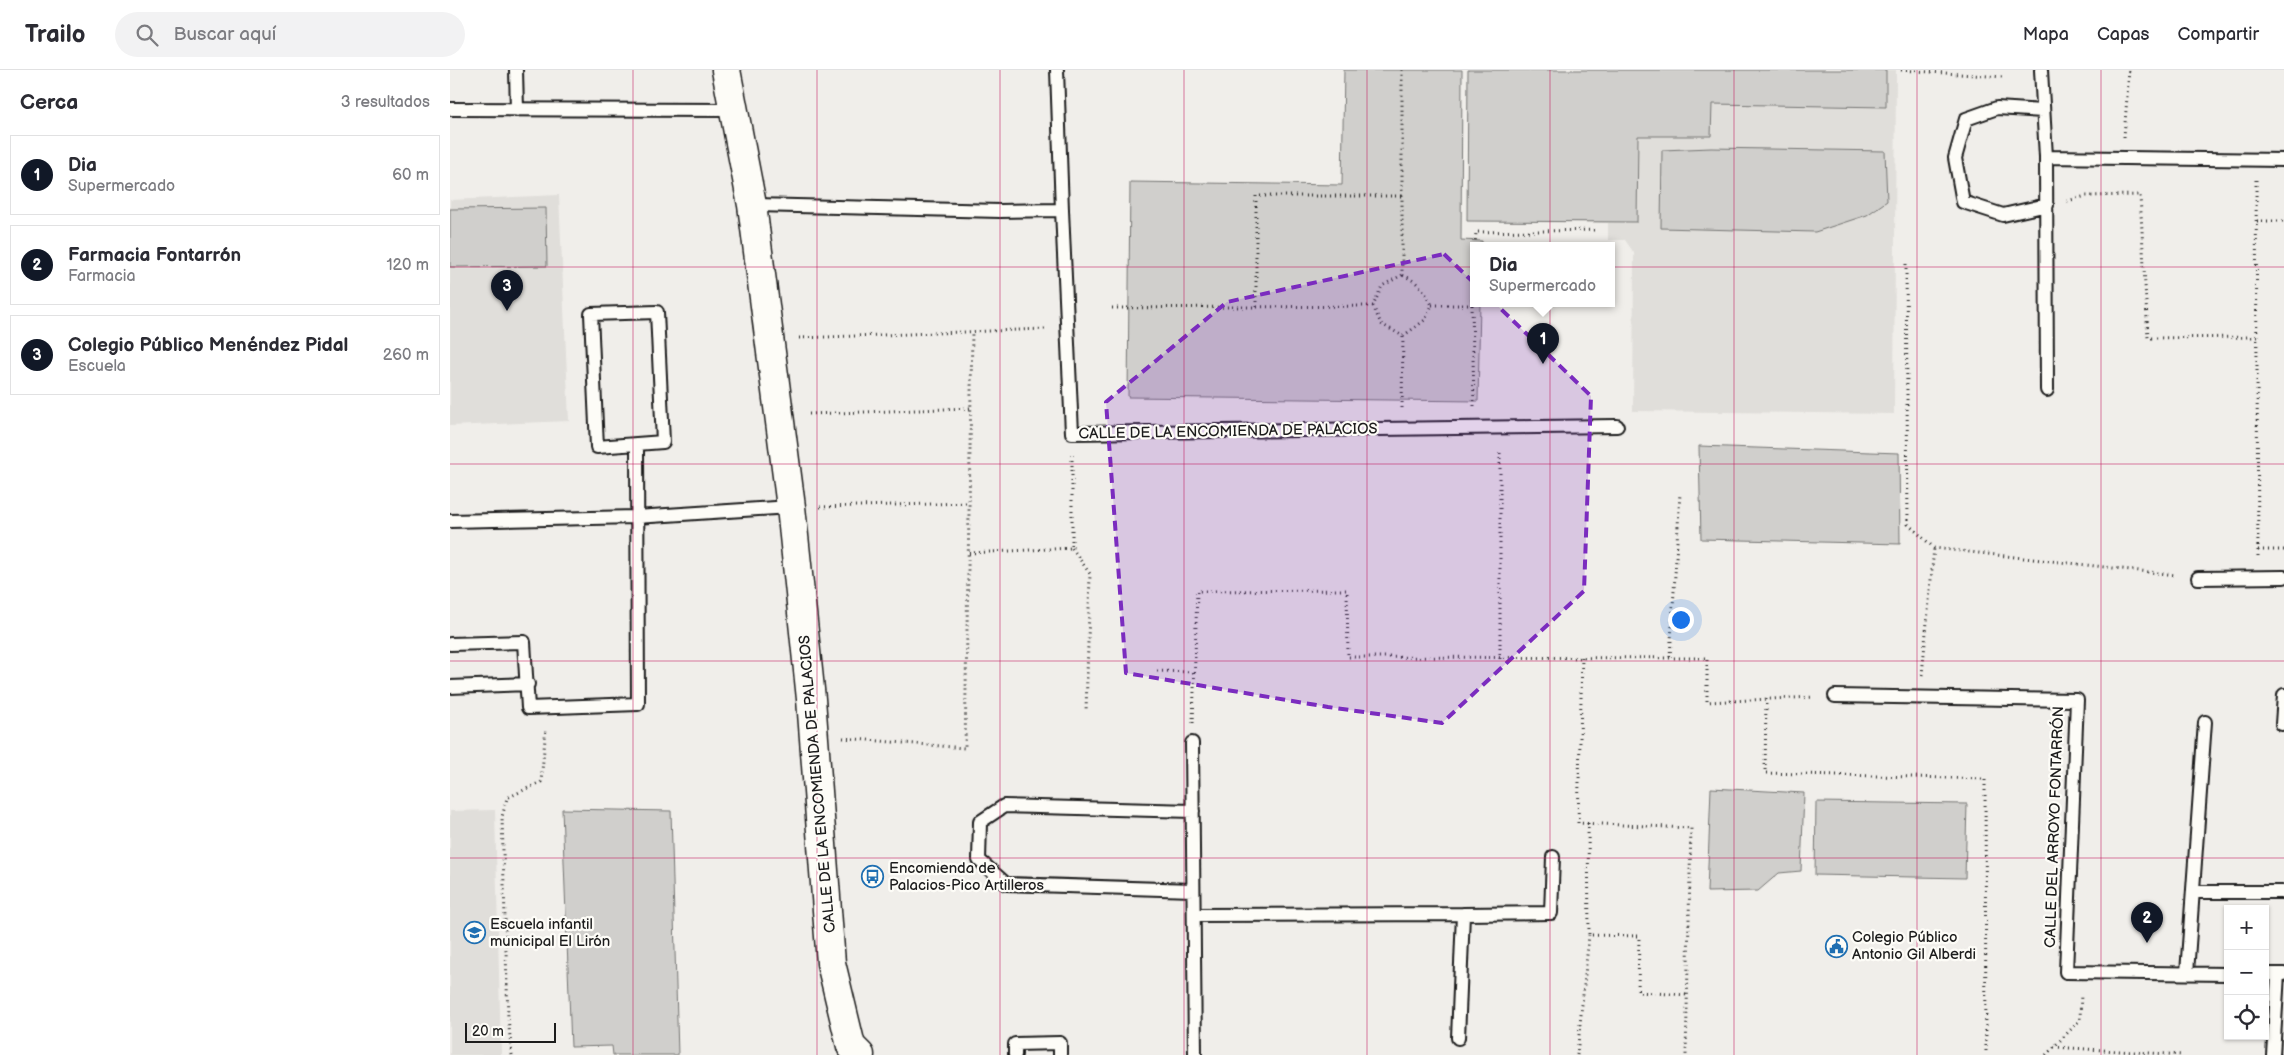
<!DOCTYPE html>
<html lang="es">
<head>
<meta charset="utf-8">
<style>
  :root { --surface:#fff; --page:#f2f2f3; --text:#2b2b33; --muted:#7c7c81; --line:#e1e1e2; --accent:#111827 }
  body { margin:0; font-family:"Balsamiq Sans",sans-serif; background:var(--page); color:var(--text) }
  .controls { position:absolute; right:15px; bottom:15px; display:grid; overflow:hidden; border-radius:0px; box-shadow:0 1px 4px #0004 }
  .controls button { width:45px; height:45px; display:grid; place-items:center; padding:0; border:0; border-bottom:1px solid var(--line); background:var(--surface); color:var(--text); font:25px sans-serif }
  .scale { position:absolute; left:15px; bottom:12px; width:91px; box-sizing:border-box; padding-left:5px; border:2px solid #1c1c1c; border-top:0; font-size:14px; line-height:18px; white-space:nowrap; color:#1c1c1c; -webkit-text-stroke:4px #fdfcf7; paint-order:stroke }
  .you { position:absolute; left:1230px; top:549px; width:18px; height:18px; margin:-12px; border:4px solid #fff; border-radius:50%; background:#1a73e8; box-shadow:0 0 0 8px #1a73e833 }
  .badge { display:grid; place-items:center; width:32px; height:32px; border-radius:50%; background:var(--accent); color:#fff; font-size:16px; font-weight:700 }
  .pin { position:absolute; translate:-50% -41px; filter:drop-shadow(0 1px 2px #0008) }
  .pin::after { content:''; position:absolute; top:26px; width:18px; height:15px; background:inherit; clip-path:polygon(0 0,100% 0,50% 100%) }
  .popup { position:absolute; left:1020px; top:172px; width:145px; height:65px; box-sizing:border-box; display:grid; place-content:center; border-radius:0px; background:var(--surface); filter:drop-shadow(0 1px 4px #0005); font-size:16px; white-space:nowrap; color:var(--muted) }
  .popup b { font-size:19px; color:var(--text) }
  .popup::after { content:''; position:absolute; left:50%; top:100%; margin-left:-10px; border:10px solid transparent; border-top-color:var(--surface) }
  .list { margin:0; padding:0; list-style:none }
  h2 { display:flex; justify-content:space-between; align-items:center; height:65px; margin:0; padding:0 20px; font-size:21px }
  h2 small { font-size:16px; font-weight:400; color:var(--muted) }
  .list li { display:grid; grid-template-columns:32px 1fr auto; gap:15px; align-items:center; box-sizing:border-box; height:80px; margin:0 10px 10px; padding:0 10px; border:1px solid var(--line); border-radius:0px }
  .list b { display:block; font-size:19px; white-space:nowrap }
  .list p { margin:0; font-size:16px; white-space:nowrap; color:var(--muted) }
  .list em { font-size:16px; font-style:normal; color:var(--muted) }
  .icon { flex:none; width:28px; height:28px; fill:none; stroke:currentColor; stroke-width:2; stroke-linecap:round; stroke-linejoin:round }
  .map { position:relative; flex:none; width:1834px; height:985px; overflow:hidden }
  header { display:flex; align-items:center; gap:30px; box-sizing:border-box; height:70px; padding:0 25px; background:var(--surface); border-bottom:1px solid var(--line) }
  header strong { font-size:24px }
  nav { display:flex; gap:28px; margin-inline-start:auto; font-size:18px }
  .search { width:350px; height:45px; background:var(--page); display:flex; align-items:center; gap:12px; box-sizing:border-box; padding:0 18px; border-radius:28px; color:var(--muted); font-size:19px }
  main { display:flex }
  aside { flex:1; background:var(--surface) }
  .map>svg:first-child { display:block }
  .built { fill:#e0deda }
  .green { fill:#d0cfcc; stroke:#767674 }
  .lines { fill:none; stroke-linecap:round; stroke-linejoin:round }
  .lane-casing { stroke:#1c1c1c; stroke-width:16 }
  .secondary-casing { stroke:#1c1c1c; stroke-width:31 }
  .path { stroke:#1c1c1c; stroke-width:3; stroke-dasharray:1 4; stroke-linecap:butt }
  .lane { stroke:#fdfcf7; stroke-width:12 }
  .secondary { stroke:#fdfcf7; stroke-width:28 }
  .marked { fill:#7b2cbf; fill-opacity:0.2; stroke:#7b2cbf; stroke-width:4; stroke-dasharray:10 6; stroke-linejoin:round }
  .grid { fill:none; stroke:#c2185b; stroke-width:1; stroke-opacity:0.55 }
  .labels { text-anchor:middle; stroke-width:4.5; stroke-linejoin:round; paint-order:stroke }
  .street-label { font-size:15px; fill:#1c1c1c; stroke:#fdfcf7 }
  .poi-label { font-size:15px; fill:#1c1c1c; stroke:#fdfcf7; text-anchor:start }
</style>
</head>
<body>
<header>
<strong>Trailo</strong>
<div class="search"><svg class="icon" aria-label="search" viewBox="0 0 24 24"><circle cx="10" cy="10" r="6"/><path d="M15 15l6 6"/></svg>Buscar aquí</div>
<nav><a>Mapa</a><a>Capas</a><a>Compartir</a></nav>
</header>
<main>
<aside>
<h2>Cerca<small>3 resultados</small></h2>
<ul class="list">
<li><span class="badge">1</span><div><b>Dia</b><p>Supermercado</p></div><em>60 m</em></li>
<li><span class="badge">2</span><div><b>Farmacia Fontarrón</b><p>Farmacia</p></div><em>120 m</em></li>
<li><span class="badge">3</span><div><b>Colegio Público Menéndez Pidal</b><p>Escuela</p></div><em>260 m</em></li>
</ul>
</aside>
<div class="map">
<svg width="1834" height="985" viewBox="0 0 1834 985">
  <rect width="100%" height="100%" fill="#f0eeea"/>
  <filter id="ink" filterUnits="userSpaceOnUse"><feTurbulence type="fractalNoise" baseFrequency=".02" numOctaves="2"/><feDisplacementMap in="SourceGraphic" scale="10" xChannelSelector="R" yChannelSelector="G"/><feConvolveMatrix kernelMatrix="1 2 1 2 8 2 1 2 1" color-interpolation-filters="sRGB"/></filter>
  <g filter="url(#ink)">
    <path class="built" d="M 1018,0 L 1446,0 L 1444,344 L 1183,341 L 1184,183 L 1175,170 L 1158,170 L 1158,153 L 1017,151 Z
      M 109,125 L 119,351 L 0,356 L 0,130 Z
      M 45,740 L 51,985 L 0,985 L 0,741 Z"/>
    <path class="green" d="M 894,0 L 1012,0 L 1011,170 L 1032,171 L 1032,175 L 1024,175 L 1024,233 L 1030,233 L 1028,331 L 678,327 L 680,112 L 892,115 Z
      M 1018,0 L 1436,0 L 1436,37 L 1262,34 L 1261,66 L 1188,66 L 1187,152 L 1017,151 Z
      M 1261,78 L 1435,81 L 1437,131 L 1417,145 L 1365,162 L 1211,158 L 1212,80 Z
      M 96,138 L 97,196 L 0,197 L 0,139 Z
      M 1249,376 L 1449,383 L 1450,474 L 1251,469 Z
      M 1261,718 L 1354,723 L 1351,801 L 1329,803 L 1308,821 L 1257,822 Z
      M 1366,732 L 1517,734 L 1515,808 L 1365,805 Z
      M 112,739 L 221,741 L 228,985 L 163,985 L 162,976 L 121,977 Z"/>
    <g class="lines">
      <defs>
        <path id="lane" d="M 66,0 L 67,40
          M 607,0 L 612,140
          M 1591,0 L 1596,87
          M 0,39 L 285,40
          M 1593,41 L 1547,38 L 1516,49 L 1505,88 L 1513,132 L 1553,145 L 1597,135
          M 302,135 L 550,141 L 612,140 L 622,363 L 1167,356
          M 207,242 L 213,372 L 147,377 L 141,244 Z
          M 1597,320 L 1596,87 L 1834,90
          M 0,451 L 186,447 L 341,437
          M 1748,508 L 1834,507
          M 0,574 L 74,572 L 78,638 L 188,634 L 187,375
          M 0,617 L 78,614
          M 1385,626 L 1627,630 L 1616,902 L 1778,904
          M 1832,654 L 1834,625
          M 742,673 L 745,985
          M 743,741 L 554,736 L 530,752 L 529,790 L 556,814 L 743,820
          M 1743,822 L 1834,822
          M 1013,844 L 1101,843 L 1103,787
          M 744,845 L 1013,844 L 1008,968
          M 1737,903 L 1755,652
          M 1815,904 L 1834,904
          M 565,985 L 565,974 L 610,973 L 610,985
          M 1823,985 L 1828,904"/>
        <path id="secondary" d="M 276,0 L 302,135 L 341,437 L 361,629 L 381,893 L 401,976 L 410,985"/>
      </defs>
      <use href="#lane" class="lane-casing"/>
      <use href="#secondary" class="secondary-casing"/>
      <path class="path" d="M 1451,0 L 1553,7
        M 1674,67 L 1679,0
        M 1806,110 L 1808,487
        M 1617,131 L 1636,126 L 1690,125 L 1698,268 L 1807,267
        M 1807,151 L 1834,151
        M 1025,175 L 1026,162 L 1147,160
        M 1456,194 L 1458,454 L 1484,478 L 1726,505
        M 982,235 L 1022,235 L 1024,337
        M 1022,235 L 1024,188
        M 923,236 L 931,254 L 953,266 L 975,250 L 982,235 C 974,220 968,211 952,205
        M 806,237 L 806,126 L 953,126
        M 662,238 L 923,236 L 932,216 L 952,205 L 952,0
        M 349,268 L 595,259
        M 952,338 L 953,266
        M 359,344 L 521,338
        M 370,437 L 519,433
        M 622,478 L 640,504 L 636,642
        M 1808,480 L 1834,480
        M 519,483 L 622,478 L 622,384
        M 1132,587 L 1128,753 L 1241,758 L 1236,985
        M 1220,587 L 1230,423
        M 1050,589 L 1050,379
        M 707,601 L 744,602
        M 1472,605 L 1484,478
        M 1316,629 L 1315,703 L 1535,709 L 1536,985
        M 743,653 L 747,521 L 897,520 L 898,587 L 1257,588 L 1257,632 L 1364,627
        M 393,668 L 515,678 L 522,262
        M 1138,753 L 1139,865 L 1189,866 L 1188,922 L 1237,925
        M 1604,977 L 1733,985
        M 62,985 L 58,948 L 52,747 L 57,728 L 91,712 L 96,658
        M 1127,985 L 1139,865
        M 1596,985 L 1630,950 L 1631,924"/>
      <use href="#lane" class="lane"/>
      <use href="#secondary" class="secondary"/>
    </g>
  </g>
  <path class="marked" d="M 994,184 L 1141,326 L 1134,521 L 992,653 L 878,637 L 676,603 L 656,332 L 777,232 Z"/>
  <path class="grid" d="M 183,0 L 183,985M 367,0 L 367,985M 550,0 L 550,985M 734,0 L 734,985M 917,0 L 917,985M 1100,0 L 1100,985M 1284,0 L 1284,985M 1467,0 L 1467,985M 1651,0 L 1651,985M 0,197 L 1834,197M 0,394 L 1834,394M 0,591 L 1834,591M 0,788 L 1834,788"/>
  <defs>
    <symbol id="bus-ring" viewBox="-11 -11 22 22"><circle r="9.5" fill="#fdfcf7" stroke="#1f6fb2" stroke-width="1.5"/><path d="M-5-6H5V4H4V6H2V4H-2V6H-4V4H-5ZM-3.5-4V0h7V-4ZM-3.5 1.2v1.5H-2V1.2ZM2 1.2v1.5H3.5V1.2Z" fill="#1f6fb2"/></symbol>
    <symbol id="school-ring" viewBox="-11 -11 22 22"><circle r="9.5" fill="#fdfcf7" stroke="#1f6fb2" stroke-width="1.5"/><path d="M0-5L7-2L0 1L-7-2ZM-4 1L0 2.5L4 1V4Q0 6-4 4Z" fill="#1f6fb2"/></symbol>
    <symbol id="civic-ring" viewBox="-11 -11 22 22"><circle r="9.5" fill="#fdfcf7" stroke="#1f6fb2" stroke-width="1.5"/><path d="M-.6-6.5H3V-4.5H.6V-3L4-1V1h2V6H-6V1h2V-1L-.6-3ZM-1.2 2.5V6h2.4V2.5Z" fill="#1f6fb2"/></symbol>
  </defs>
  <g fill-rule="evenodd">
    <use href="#bus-ring" x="410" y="794" width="25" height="25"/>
    <use href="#school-ring" x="12" y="850" width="25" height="25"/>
    <use href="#civic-ring" x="1374" y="864" width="25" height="25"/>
  </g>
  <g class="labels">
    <g class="street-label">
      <text transform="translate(778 361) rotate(-1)" y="5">CALLE DE LA ENCOMIENDA DE PALACIOS</text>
      <text transform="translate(367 714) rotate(-95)" y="5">CALLE DE LA ENCOMIENDA DE PALACIOS</text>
      <text transform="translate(1604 757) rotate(-88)" y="5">CALLE DEL ARROYO FONTARRÓN</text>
    </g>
    <g class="poi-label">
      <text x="439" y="803">Encomienda de<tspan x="439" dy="17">Palacios-Pico Artilleros</tspan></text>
      <text x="40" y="859">Escuela infantil<tspan x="40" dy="17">municipal El Lirón</tspan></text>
      <text x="1402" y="872">Colegio Público<tspan x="1402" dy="17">Antonio Gil Alberdi</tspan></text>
    </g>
  </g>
</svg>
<div class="controls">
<button>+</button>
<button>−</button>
<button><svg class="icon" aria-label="locate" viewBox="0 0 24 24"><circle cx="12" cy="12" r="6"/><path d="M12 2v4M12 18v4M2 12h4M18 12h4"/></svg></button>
</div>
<div class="scale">20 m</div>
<div class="you"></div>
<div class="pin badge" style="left:1093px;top:294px">1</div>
<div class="popup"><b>Dia</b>Supermercado</div>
<div class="pin badge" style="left:1697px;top:873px">2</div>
<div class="pin badge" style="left:57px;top:241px">3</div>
</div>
</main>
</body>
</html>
